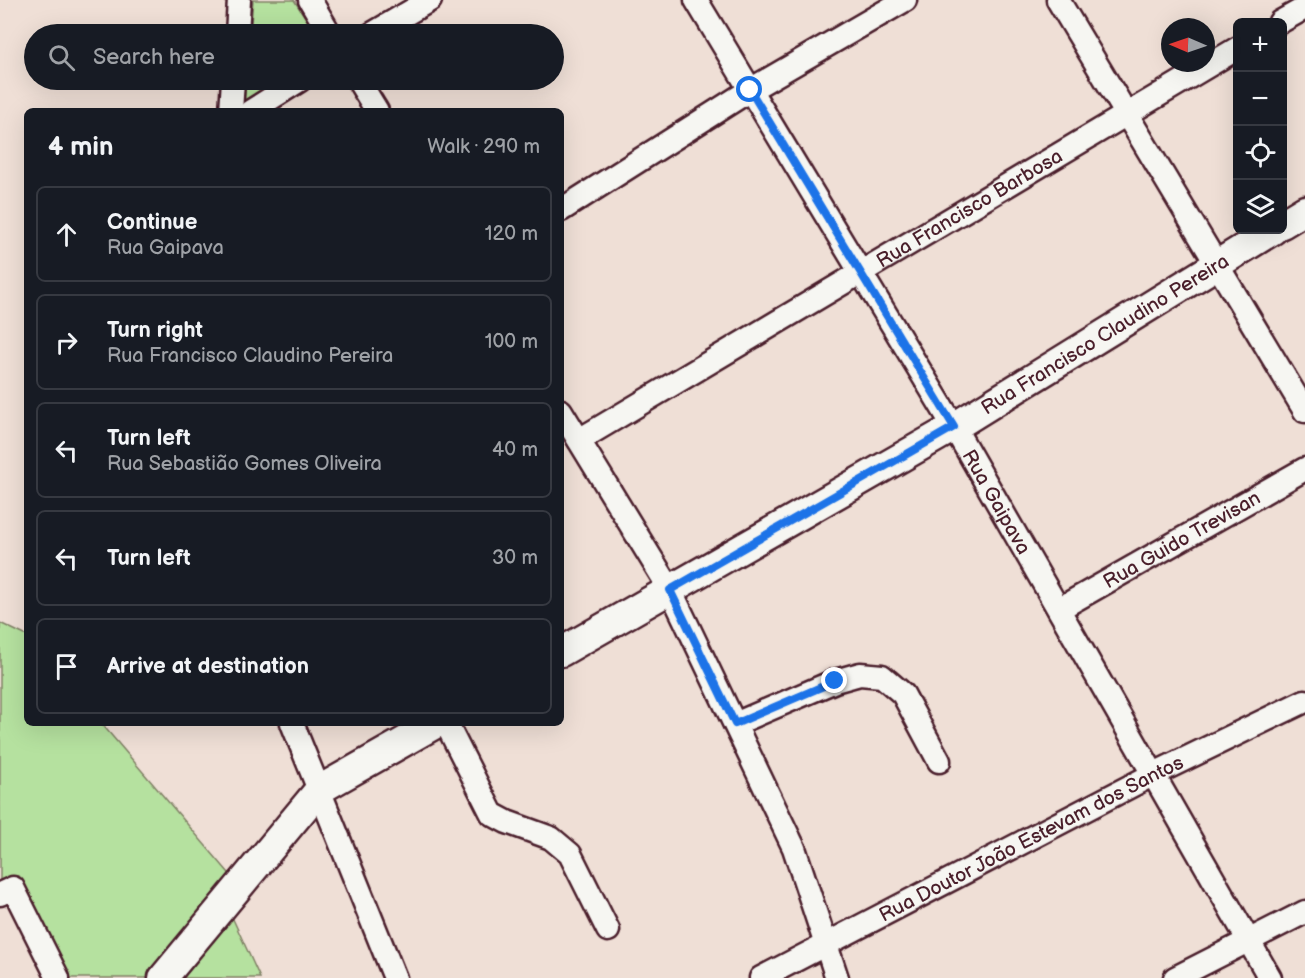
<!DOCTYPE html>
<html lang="en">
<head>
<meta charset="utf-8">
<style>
  :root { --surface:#171b24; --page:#242831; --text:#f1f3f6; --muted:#9ea1a6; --line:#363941 }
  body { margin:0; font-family:"Balsamiq Sans",sans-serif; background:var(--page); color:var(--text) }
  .controls { position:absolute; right:18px; top:18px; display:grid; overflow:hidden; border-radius:9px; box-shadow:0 6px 24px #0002 }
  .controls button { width:54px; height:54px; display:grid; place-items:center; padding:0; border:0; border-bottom:2px solid var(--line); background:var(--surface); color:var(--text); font:30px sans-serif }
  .compass { position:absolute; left:1161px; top:18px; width:54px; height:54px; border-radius:50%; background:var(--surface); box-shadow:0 6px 24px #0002; rotate:272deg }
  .stop { position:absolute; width:18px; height:18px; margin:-14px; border:4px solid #1a73e8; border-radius:50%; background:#fff }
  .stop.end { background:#1a73e8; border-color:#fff; box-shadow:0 2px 6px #0008 }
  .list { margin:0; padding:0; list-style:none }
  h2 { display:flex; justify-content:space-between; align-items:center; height:78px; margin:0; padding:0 24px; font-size:26px }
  h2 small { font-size:20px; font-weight:400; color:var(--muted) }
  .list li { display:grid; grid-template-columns:39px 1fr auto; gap:18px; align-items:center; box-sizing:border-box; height:96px; margin:0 12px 12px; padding:0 12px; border:2px solid var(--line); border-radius:9px }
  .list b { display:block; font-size:22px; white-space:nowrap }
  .list p { margin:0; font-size:20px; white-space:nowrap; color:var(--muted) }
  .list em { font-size:20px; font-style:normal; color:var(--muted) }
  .icon { flex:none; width:33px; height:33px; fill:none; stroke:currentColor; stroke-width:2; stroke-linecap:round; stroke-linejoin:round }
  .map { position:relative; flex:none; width:1305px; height:978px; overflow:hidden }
  .search { position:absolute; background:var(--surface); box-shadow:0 6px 24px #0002; left:24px; top:24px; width:540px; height:66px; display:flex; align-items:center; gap:15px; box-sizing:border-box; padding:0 21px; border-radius:33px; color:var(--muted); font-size:22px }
  .panel { position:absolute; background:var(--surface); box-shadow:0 6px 24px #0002; left:24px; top:108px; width:540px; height:618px; border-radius:9px }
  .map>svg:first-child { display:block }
  .green { fill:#b5e19f; stroke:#808065; stroke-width:1.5 }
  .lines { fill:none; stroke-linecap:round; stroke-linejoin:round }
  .minor-casing { stroke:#4a1f2b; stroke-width:27 }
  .tertiary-casing { stroke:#4a1f2b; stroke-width:33 }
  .minor { stroke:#f6f6f2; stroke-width:22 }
  .tertiary { stroke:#f6f6f2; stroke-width:28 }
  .route { stroke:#1a73e8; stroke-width:8 }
  .labels { text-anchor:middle; stroke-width:4.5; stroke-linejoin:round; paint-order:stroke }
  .street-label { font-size:20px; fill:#4a1f2b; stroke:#f6f6f2 }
</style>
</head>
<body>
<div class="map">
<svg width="1305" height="978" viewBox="0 0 1305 978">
  <rect width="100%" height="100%" fill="#efdfd6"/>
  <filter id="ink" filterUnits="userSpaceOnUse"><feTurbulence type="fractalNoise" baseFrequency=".0167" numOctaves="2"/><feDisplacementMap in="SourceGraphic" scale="12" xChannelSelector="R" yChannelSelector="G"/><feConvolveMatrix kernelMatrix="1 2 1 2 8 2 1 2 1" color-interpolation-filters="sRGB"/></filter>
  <g filter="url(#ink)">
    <path class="green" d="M 253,0 L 294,0 L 316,34 L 250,34 Z
      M 246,80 L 286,80 L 244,106 Z
      M 0,623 L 27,636 L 27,723 L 101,723 L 240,886 L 162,978 L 58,978 L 13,888 L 0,894 Z
      M 232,917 L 260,978 L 180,978 Z"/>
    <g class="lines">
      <defs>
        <g id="minor">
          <path d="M 310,0 L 330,34"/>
          <path id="s1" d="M 696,0 L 954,427 L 1270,978"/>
          <path d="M 1058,0 L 1305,411"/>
          <path d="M 1280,22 L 1305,8"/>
          <path d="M 237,34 L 239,0"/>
          <path d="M 372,34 L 430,0"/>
          <path d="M 358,80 L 377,111"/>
          <path d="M 231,111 L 233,80"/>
          <path d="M 251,111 L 300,80"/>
          <path d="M 561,210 L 750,90 L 905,0"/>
          <path d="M 561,411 L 670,589 L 794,848 L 837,978"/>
          <path id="s2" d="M 579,440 L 1238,48"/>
          <path id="s3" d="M 1059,609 L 1305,469"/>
          <path d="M 292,723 L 395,978"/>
          <path d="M 446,723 L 492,814 L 507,822 L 551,838 L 570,854 L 608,930"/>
          <path d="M 735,724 L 835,681 L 860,674 L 882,676 L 903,694 L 939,761"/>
          <path d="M 0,894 L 13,888 L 58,978"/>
          <path id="s4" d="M 761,978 L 1154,774 L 1305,701"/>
          <path d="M 1175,978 L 1305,912"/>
        </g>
        <g id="tertiary">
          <path d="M 1282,224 L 1305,210"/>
          <path id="s5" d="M 561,652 L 954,427 L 1273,230"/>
          <path d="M 163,978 L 319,790 L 437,723"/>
        </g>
      </defs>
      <use href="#minor" class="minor-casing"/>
      <use href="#tertiary" class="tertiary-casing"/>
      <use href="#minor" class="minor"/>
      <use href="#tertiary" class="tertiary"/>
    </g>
  </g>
  <g class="lines" filter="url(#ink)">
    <path class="route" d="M 750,90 L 954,427 L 670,590 L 735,724 L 835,681"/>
  </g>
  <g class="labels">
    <g class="street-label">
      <text dy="7" stroke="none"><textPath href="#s2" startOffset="454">Rua Francisco Barbosa</textPath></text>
      <text dy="7" stroke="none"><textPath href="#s5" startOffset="630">Rua Francisco Claudino Pereira</textPath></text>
      <text dy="7" stroke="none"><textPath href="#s1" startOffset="585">Rua Gaipava</textPath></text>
      <text dy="7" stroke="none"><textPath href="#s3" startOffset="141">Rua Guido Trevisan</textPath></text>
      <text dy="7" stroke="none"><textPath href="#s4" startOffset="304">Rua Doutor João Estevam dos Santos</textPath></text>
    </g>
  </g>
</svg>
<div class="controls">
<button>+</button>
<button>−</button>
<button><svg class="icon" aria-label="locate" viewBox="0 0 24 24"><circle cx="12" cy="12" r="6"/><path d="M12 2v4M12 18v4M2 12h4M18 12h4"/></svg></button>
<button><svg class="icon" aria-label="layers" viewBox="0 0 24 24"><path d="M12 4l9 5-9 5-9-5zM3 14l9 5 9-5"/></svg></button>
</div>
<svg class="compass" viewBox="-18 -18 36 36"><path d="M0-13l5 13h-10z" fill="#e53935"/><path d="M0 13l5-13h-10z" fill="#9ea1a6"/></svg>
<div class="stop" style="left:750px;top:90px"></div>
<div class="stop end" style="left:835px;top:681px"></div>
<div class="search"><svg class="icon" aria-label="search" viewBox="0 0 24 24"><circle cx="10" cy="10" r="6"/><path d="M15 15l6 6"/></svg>Search here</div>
<section class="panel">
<h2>4 min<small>Walk · 290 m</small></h2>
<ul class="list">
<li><svg class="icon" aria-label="ahead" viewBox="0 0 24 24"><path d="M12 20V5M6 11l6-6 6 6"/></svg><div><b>Continue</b><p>Rua Gaipava</p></div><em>120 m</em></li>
<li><svg class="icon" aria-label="right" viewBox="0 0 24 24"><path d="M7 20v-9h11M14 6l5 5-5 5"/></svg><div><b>Turn right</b><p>Rua Francisco Claudino Pereira</p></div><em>100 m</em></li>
<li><svg class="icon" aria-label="left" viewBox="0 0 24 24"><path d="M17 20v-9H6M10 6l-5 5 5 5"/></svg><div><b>Turn left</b><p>Rua Sebastião Gomes Oliveira</p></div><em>40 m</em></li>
<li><svg class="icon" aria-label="left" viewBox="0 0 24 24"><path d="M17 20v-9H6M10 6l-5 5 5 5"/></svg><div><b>Turn left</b></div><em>30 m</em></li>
<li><svg class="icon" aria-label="arrive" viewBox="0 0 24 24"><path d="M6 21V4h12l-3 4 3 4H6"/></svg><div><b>Arrive at destination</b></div></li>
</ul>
</section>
</div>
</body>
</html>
